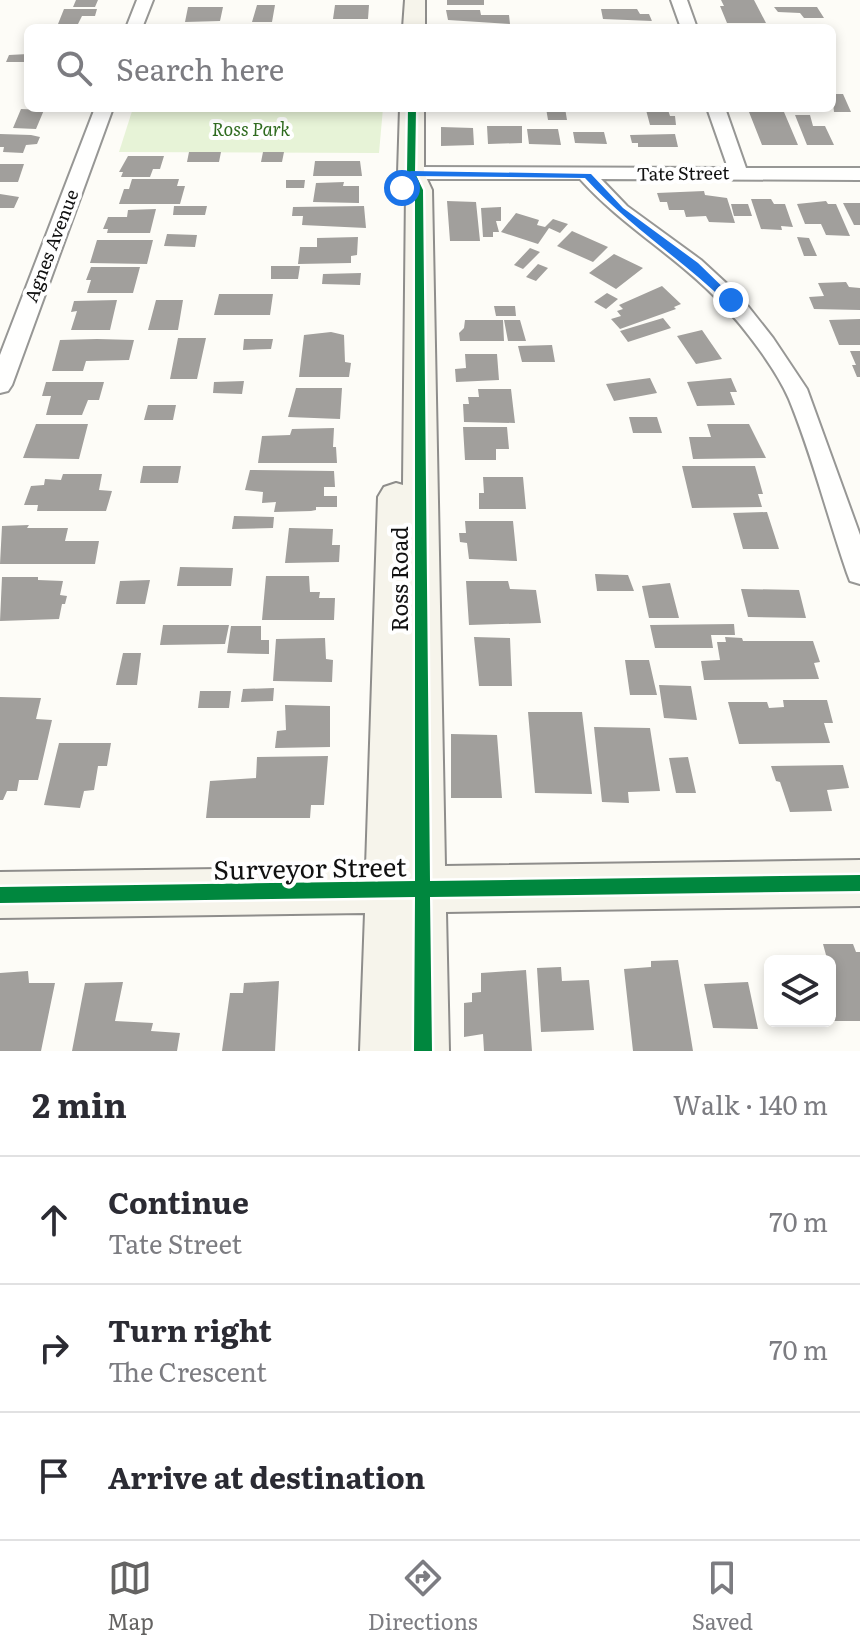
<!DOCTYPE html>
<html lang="en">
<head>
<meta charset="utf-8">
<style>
  :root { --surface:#fff; --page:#f2f2f3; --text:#2b2b33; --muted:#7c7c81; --line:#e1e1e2; --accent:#646362 }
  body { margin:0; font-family:Literata,serif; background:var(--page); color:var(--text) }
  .controls { position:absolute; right:24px; bottom:24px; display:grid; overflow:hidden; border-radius:12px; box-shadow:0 4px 12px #0003 }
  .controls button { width:72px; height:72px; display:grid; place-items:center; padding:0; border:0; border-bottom:2px solid var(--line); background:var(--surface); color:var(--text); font:40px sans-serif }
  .stop { position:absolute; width:24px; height:24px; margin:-18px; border:6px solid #1a73e8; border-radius:50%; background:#fff }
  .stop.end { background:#1a73e8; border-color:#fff; box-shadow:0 2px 8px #0008 }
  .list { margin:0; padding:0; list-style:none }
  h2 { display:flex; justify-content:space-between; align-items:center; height:104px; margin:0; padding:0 32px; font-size:34px }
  h2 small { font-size:26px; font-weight:400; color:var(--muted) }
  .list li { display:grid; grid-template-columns:52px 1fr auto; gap:24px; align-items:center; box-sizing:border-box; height:128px; padding:0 32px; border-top:2px solid var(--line) }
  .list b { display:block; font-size:30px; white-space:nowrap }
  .list p { margin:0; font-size:26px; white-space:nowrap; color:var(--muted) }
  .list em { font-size:26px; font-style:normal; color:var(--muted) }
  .icon { flex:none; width:44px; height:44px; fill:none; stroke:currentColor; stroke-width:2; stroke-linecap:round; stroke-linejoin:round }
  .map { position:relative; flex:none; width:860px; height:1051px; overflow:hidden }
  .search { position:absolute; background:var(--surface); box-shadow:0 4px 12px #0003; left:24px; right:24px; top:24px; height:88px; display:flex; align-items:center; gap:20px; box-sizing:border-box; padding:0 28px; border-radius:12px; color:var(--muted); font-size:30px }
  .sheet { height:488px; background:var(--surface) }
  nav { display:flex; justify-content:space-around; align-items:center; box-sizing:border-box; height:112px; border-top:2px solid var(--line); background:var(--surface); font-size:22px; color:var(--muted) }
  nav a { display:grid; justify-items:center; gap:4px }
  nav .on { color:var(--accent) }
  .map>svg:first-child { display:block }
  .green { fill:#e7f3d7 }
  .building { fill:#a19f9c }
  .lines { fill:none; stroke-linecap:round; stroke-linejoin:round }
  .street-casing { stroke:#979795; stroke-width:4 }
  .secondary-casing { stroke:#8e8d8b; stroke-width:4 }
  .street { fill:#fffffe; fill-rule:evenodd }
  .secondary { fill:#f6f4eb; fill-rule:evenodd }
  .cycleway-casing { stroke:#fff; stroke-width:5 }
  .cycleway { fill:#00873e; fill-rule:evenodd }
  .route { fill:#1a73e8 }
  .labels { text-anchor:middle; stroke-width:8; stroke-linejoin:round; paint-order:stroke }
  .far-park-label { font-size:18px; font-style:italic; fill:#2f6b1f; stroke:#fff }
  .far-street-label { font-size:18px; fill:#111; stroke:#fff }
  .street-label { font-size:22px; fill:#111; stroke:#fff }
  .near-street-label { font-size:26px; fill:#111; stroke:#fff }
</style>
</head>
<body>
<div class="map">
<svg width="860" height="1051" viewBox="0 0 860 1051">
  <rect width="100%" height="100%" fill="#fdfcf7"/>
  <path class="green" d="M 133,108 L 383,108 L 379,153 L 119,152 Z"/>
  <path class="building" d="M 76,0 L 98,0 L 95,7 L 73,7 Z
    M 447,0 L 484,0 L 484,5 L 447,5 Z
    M 721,0 L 754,0 L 766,23 L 727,23 L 720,6 L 724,6 Z
    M 257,5 L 275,5 L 272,22 L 252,22 Z
    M 335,5 L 369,5 L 368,19 L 333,19 Z
    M 188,7 L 223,7 L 220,21 L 185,22 Z
    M 774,7 L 817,7 L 824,18 L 804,18 L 800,13 L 778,12 Z
    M 64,9 L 97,9 L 95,16 L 82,16 L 78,24 L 58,24 Z
    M 601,9 L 637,9 L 640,14 L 649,14 L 652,21 L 603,19 Z
    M 446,10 L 480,10 L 481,15 L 509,15 L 510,24 L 448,20 Z
    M 28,54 L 28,62 L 6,62 L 9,55 Z
    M 832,94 L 843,94 L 851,112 L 834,112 Z
    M 546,108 L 565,108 L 567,120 L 548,120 Z
    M 21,109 L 44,110 L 36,129 L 13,128 Z
    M 646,110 L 668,110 L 670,116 L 675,116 L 676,125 L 650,125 Z
    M 749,112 L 784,112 L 798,145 L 762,145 Z
    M 795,115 L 810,115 L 813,126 L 825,126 L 834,145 L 807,145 Z
    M 487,126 L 522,126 L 522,143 L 488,144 Z
    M 441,127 L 473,128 L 474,145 L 441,146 Z
    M 527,129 L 558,129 L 561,145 L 529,144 Z
    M 573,132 L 604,132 L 607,144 L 575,143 Z
    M 0,134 L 31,135 L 40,137 L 37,144 L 26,145 L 23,153 L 3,152 L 4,147 L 0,147 Z
    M 675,134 L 678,147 L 638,147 L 638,143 L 632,143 L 630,135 Z
    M 189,152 L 221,152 L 219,162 L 187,162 Z
    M 263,152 L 284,152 L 282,162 L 261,162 Z
    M 128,156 L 164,156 L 160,169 L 153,169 L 150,177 L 121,177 L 123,172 L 119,172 Z
    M 315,161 L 360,161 L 362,176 L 313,176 Z
    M 0,164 L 24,164 L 18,182 L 0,182 Z
    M 132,179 L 179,179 L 177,186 L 185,186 L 180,204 L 119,204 L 124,189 L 129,189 Z
    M 286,180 L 305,180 L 304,188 L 286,188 Z
    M 344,182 L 343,186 L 359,186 L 359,203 L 313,202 L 316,183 Z
    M 704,191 L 705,195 L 727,198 L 735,223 L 709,222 L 706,216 L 686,217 L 684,210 L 669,210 L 667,202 L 660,202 L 657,193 Z
    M 0,194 L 19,197 L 14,208 L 0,208 Z
    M 751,199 L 771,199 L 774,204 L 785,204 L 793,227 L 781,226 L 782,230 L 761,229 Z
    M 447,201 L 476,202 L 480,241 L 450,241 Z
    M 826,201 L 828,204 L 836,204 L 850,236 L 826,235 L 821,224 L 805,224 L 797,204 Z
    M 843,203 L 860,203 L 860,225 L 854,225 Z
    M 731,204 L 748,204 L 752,216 L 734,216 Z
    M 174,206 L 207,206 L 205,215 L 173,215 Z
    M 364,206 L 366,228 L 302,225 L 303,216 L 292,216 L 293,207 Z
    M 501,207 L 501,221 L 496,221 L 499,232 L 493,232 L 493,237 L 483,237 L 481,208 Z
    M 156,209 L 150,233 L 107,233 L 108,229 L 103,229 L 108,217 L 127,217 L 128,210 Z
    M 516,213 L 539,220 L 537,225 L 545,227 L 553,219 L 568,224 L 560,233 L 549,228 L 538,244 L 501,232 Z
    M 572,231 L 608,247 L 593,262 L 557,246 Z
    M 167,234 L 197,235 L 195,247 L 164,246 Z
    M 358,237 L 357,255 L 351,256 L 351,263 L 298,264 L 300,247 L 317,247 L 317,238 Z
    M 797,237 L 809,238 L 817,256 L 804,256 Z
    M 97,240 L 153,240 L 147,264 L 90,263 Z
    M 530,248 L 540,252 L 523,269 L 514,265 Z
    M 614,254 L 643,268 L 616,289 L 589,273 Z
    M 538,264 L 548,268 L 536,281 L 526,277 Z
    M 271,266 L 300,266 L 298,279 L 271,279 Z
    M 91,267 L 140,267 L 133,293 L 87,293 L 91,280 L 86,280 Z
    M 361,273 L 360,285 L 322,284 L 323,274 Z
    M 846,282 L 849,287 L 860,288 L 860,310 L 814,309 L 809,297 L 824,296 L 818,283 Z
    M 662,286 L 681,304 L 674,307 L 676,309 L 620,329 L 611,319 L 621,316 L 617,311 L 623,309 L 619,305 Z
    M 607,293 L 618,299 L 606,309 L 594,302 Z
    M 219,294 L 273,294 L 270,315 L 214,315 Z
    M 117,300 L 110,330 L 71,330 L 77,311 L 71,312 L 74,301 Z
    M 156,300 L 183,300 L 178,330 L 148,330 Z
    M 494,306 L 515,306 L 516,316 L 496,316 Z
    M 663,318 L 671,328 L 628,342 L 620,331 Z
    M 860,319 L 860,345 L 839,345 L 829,320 Z
    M 465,320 L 503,320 L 504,341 L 460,341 L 459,333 L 464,328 Z
    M 504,320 L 520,320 L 526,341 L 508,341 Z
    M 702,330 L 722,359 L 696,364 L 677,336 Z
    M 331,332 L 344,335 L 345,362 L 351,363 L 349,377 L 299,377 L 304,335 Z
    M 178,338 L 206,338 L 197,379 L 170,379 Z
    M 97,339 L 134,340 L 129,360 L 86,361 L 83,371 L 52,371 L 60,340 Z
    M 244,339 L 273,339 L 271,349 L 243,350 Z
    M 552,345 L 555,362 L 522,362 L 518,346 Z
    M 850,351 L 860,351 L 860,377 L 857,377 L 852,365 L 856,365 Z
    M 465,354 L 497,354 L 499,380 L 456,382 L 455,369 L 466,368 Z
    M 650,378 L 657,393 L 614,401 L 606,384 Z
    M 731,378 L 737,392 L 730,392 L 735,405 L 697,406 L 687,382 Z
    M 244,381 L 242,394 L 213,393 L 214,382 Z
    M 46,382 L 104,382 L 99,400 L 88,400 L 82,415 L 46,415 L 51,396 L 42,396 Z
    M 296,388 L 342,388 L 340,419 L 288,417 Z
    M 478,389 L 511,389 L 515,423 L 464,422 L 463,404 L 469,404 L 468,397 L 479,397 Z
    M 148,405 L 176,405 L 173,420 L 144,420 Z
    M 629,417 L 657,417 L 662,433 L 633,433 Z
    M 36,424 L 88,424 L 79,459 L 23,458 Z
    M 707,424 L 749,424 L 766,458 L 693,459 L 689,437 L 711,437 Z
    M 463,427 L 507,427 L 509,449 L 496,449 L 496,460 L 465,460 Z
    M 334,428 L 333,447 L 336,447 L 337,463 L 258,463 L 262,436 L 290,435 L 292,429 Z
    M 143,466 L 181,466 L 178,483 L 140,483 Z
    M 682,466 L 755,466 L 763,494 L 758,494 L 762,507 L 692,508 Z
    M 250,470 L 334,471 L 335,487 L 324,487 L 324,496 L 337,496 L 337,507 L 316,507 L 316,510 L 311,511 L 274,512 L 276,502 L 262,503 L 263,492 L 245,490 Z
    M 63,474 L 102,474 L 99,490 L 112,491 L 106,511 L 37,511 L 38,505 L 24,505 L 31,486 L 44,485 L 45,479 L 61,480 Z
    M 483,477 L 523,477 L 526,509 L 479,509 L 479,493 L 484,493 Z
    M 767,512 L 779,549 L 743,549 L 733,513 Z
    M 234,516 L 274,517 L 273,528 L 232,529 Z
    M 465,521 L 513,521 L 517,561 L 469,559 L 467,543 L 460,542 L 459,533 L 466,533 Z
    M 29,525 L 27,528 L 68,528 L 65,541 L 99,541 L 95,564 L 0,564 L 2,526 Z
    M 289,528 L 333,529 L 332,545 L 340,545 L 339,562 L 285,563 Z
    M 180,567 L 233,568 L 231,586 L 177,586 Z
    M 595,574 L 628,575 L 634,591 L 597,591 Z
    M 266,576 L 309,576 L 310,592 L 320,592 L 319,598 L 335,598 L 334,620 L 262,620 Z
    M 2,577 L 38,577 L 38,580 L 63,581 L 60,595 L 67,596 L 65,604 L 62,604 L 59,619 L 0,621 Z
    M 150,580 L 145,604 L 116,604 L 120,581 Z
    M 466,581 L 508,581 L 510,589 L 536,590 L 541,623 L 469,625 Z
    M 670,583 L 679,618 L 649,618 L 642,586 Z
    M 741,589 L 799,590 L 806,618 L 748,617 Z
    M 734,624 L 735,635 L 711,635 L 713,648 L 655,648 L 650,625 Z
    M 163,625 L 229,625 L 225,644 L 160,645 Z
    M 231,626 L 261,626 L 261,640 L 269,640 L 269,654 L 227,653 Z
    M 474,637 L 510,638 L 512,686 L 479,686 Z
    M 725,637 L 742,638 L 743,641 L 813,641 L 820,662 L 814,663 L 819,679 L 704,680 L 701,661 L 720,660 L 717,642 L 726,642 Z
    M 325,638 L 326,659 L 333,660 L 332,682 L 273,681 L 276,639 Z
    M 123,653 L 141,653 L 137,685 L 116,685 Z
    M 625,660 L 649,660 L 657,695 L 630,695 Z
    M 659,685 L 691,686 L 697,720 L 664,718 Z
    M 274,688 L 273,701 L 241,702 L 243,689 Z
    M 200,691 L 231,691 L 229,708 L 198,708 Z
    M 0,697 L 41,698 L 36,719 L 52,720 L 38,780 L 19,780 L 17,791 L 7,791 L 3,800 L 0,800 Z
    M 783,700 L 827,700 L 833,723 L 824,723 L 830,743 L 739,744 L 728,702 L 767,702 L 769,708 L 784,707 Z
    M 285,705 L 330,706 L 330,747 L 275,748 L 277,731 L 286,730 Z
    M 528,712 L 582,712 L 592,794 L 535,793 Z
    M 594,727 L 650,728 L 660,791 L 628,792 L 629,803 L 602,802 Z
    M 451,734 L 497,735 L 502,798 L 451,798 Z
    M 59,743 L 111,743 L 107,766 L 98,766 L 94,790 L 84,791 L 80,808 L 44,805 Z
    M 328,756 L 324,805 L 311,805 L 310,818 L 206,818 L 210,781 L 256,778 L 257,757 Z
    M 688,757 L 696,793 L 676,793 L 669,758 Z
    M 843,765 L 849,788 L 827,790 L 832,811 L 790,812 L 780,782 L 776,781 L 771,766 Z
    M 823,944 L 853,944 L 856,952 L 860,952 L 860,1021 L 830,1021 L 832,977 Z
    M 678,960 L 693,1051 L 633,1051 L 624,969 L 651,967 L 651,961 Z
    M 561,967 L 562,981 L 589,980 L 594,1030 L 541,1032 L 537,968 Z
    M 526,970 L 532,1051 L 484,1051 L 483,1034 L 464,1037 L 464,1003 L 472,1002 L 472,993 L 481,992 L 481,973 Z
    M 28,971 L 29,983 L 55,983 L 41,1051 L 0,1051 L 0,973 Z
    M 279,981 L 275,1051 L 222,1051 L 230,993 L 243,993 L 244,983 Z
    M 123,982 L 115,1021 L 153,1023 L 151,1031 L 180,1033 L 177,1051 L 72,1051 L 85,983 Z
    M 748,982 L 758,1029 L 713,1028 L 704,984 Z"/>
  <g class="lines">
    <defs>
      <path id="street" d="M 137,0 L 153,0 L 142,28 L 126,28 Z
        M 671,0 L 687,0 L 697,28 L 681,28 Z
        M 95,108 L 113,108 L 12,385 L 8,391 L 0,393 L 0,355 Z
        M 707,108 L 725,108 L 746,168 L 860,168 L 860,180 L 601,179 L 627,206 L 701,260 L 739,295 L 773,338 L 807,389 L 860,535 L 860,584 L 850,581 L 847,573 C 827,515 812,455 789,399 C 776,369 744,327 722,304 C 678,257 622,226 580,179 L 411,179 L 402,173 L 411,167 L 728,168 Z"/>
      <path id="secondary" d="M 405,0 L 425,0 L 425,28 L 403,28 Z
        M 400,108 L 424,108 L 424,173 L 432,190 L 445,866 L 860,860 L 860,906 L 446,912 L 449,1051 L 360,1051 L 365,913 L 0,918 L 0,872 L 366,867 L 378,497 L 384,487 L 396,483 L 403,485 L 406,190 L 398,173 Z"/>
    </defs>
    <use href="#street" class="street-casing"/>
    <use href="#secondary" class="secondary-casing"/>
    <use href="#street" class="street"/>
    <use href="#secondary" class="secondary"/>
    <defs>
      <path id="cycleway" d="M 408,108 L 416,108 L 415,173 L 423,190 L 430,881 L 860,875 L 860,891 L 430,897 L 432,1051 L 414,1051 L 415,897 L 0,903 L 0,887 L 415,881 L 415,190 L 407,173 Z"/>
    </defs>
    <use href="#cycleway" class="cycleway-casing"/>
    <use href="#cycleway" class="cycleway"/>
  </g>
  <path class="route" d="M 411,171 L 591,174 L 623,208 L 698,263 L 736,300 L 727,303 C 681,259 628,225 585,178 L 414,176 L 405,190 L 399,190 L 406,173 Z"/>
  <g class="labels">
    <g class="far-park-label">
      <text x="251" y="136">Ross Park</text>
    </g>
    <g class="far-street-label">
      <text transform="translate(683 174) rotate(-1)" y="6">Tate Street</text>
      <text transform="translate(52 246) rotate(-69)" y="6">Agnes Avenue</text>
    </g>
    <g class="street-label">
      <text transform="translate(400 579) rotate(-90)" y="8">Ross Road</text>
    </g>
    <g class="near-street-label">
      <text transform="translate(310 869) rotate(-1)" y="9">Surveyor Street</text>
    </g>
  </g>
</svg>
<div class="controls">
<button><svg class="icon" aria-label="layers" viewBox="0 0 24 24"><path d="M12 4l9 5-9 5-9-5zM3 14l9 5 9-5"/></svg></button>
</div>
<div class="stop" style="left:402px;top:188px"></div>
<div class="stop end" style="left:731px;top:300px"></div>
<div class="search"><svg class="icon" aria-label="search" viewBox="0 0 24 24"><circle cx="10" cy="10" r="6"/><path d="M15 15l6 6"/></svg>Search here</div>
</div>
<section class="sheet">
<h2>2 min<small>Walk · 140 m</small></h2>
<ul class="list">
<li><svg class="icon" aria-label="ahead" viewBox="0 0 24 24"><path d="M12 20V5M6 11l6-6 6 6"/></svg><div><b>Continue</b><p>Tate Street</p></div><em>70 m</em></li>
<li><svg class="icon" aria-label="right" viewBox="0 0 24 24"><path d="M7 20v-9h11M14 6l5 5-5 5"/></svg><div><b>Turn right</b><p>The Crescent</p></div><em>70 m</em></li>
<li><svg class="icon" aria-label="arrive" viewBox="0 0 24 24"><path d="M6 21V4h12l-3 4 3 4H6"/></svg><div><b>Arrive at destination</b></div></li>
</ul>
</section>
<nav>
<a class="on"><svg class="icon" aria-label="map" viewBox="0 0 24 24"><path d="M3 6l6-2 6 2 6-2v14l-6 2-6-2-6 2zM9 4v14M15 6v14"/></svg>Map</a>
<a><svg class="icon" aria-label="directions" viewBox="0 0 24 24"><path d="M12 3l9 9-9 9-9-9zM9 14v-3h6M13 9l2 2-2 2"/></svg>Directions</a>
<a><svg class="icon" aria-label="saved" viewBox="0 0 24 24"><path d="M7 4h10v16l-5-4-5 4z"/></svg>Saved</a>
</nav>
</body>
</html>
